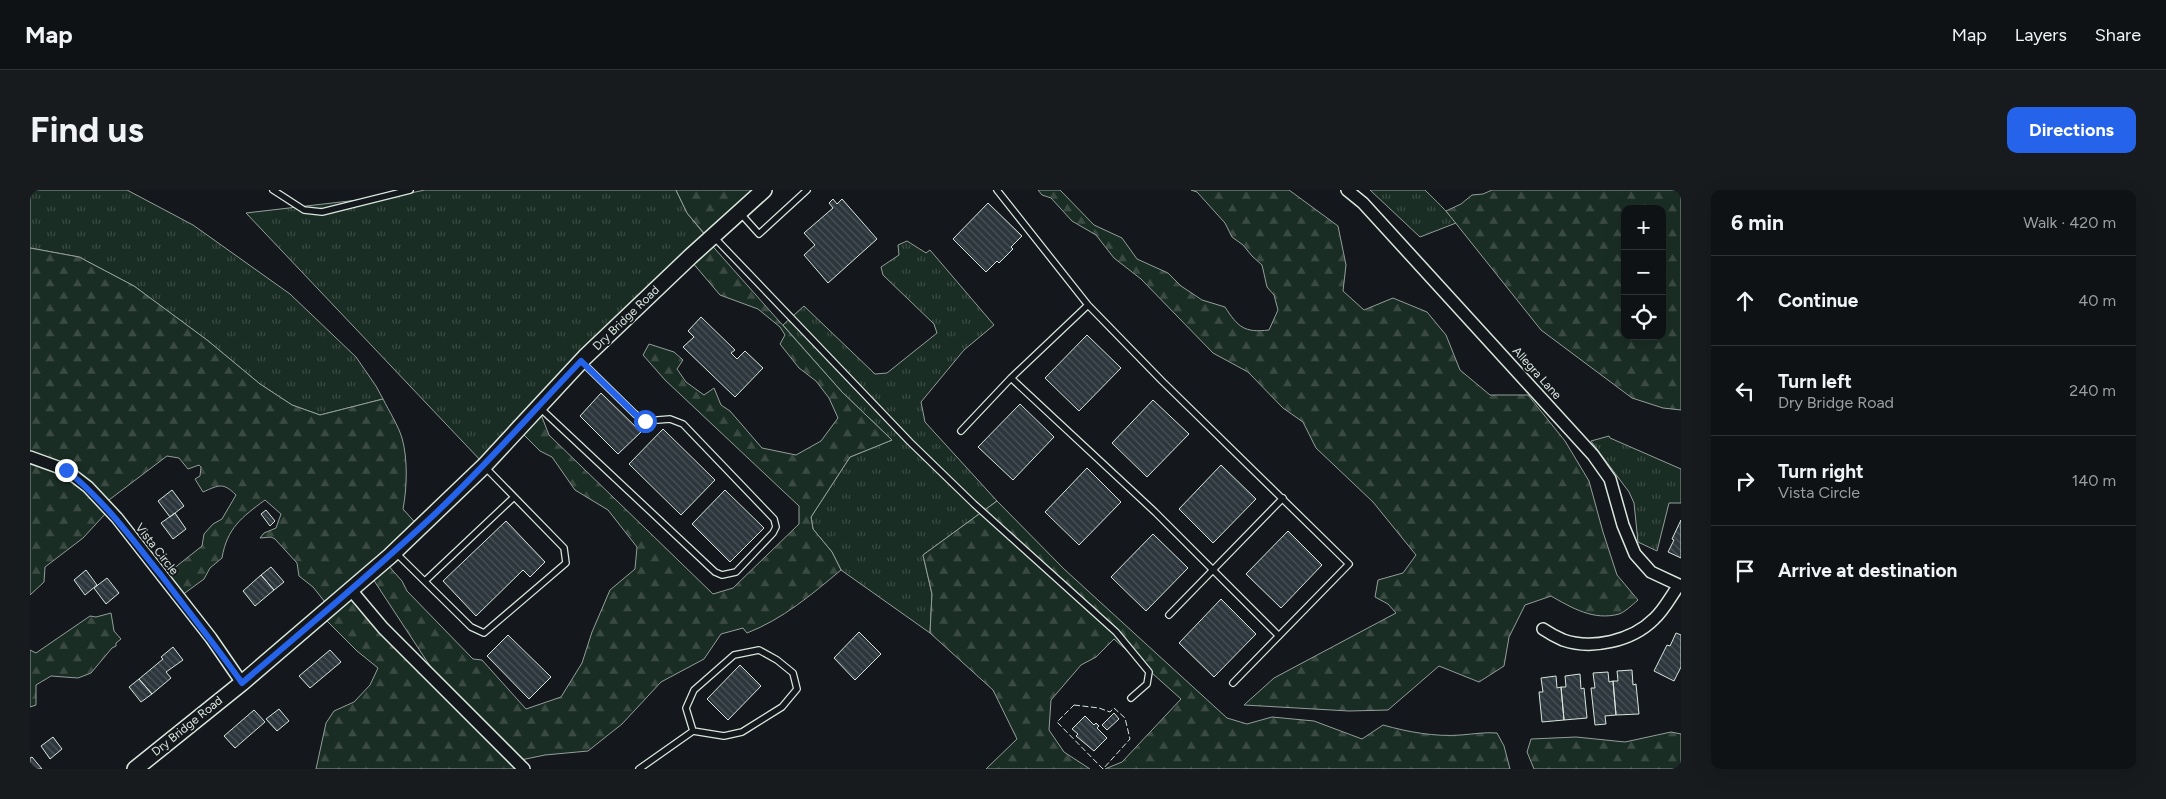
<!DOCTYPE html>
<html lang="en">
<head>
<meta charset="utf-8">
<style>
  :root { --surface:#0f1215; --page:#181b1e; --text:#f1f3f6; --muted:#9b9ea0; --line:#2f3234; --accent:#2563eb }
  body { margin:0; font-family:Figtree,sans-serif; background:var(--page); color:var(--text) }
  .controls { position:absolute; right:15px; top:15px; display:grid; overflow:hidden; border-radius:10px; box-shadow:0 5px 20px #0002 }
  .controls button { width:45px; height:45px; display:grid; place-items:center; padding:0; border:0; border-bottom:1px solid var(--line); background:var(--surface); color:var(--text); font:25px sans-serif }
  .stop { position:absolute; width:15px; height:15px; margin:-11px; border:4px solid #2563eb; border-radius:50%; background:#fff }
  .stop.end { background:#2563eb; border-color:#fff; box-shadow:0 1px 5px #0008 }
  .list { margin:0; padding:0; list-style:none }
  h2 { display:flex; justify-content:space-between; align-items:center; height:65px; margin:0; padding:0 20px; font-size:21px }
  h2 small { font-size:16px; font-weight:400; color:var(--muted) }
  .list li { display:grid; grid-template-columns:32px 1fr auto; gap:15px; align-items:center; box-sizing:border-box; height:90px; padding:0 20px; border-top:1px solid var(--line) }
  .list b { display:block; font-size:19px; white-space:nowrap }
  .list p { margin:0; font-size:16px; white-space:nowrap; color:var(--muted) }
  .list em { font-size:16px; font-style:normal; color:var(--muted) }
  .icon { flex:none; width:28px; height:28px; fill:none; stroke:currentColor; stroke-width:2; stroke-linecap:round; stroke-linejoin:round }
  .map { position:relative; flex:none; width:1651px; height:579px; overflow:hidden; border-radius:10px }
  header { display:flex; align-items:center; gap:30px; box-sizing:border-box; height:70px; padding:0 25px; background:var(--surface); border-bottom:1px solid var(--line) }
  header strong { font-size:24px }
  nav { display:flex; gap:28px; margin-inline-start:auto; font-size:18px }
  .intro { display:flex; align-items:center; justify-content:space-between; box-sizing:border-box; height:120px; padding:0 30px }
  h1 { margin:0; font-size:35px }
  .button { padding:12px 22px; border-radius:10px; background:var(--accent); color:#fff; font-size:18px; font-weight:700 }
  main { display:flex; gap:30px; padding:0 30px }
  aside { flex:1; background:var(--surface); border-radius:10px; box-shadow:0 5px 20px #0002 }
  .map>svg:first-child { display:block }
  .grass { fill:url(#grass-tufts); stroke:#939e99 }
  .forest { fill:url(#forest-firs); stroke:#939e99; fill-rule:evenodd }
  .building { fill:url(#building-back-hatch); stroke:#d8e6dc }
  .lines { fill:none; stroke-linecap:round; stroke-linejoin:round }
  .service-casing { stroke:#d8e6dc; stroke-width:8 }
  .minor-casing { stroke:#d8e6dc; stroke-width:14 }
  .tertiary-casing { stroke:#d8e6dc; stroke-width:18 }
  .service { stroke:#14181c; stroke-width:5.5 }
  .minor { stroke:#14181c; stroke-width:11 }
  .tertiary { stroke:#14181c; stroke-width:15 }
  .fence { stroke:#d8e6dc; stroke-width:1; stroke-dasharray:6 2.5; stroke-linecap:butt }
  .route { stroke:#2563eb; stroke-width:6 }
  .labels { text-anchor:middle; stroke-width:4; stroke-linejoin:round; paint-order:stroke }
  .street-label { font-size:12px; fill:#d8e6dc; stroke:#14181c }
</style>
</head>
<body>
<header>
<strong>Map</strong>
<nav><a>Map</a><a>Layers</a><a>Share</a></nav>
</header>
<div class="intro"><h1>Find us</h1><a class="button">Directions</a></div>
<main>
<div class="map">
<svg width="1651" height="579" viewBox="0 0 1651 579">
  <defs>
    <pattern id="grass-tufts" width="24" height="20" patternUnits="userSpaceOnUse" patternTransform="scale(1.25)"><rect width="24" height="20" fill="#1a2d24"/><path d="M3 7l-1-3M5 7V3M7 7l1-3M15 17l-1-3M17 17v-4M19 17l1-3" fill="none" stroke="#3b4b43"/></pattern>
    <pattern id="forest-firs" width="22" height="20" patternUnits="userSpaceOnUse" patternTransform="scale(1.25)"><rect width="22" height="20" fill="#1a2d24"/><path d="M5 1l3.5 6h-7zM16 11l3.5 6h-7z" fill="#3b4b43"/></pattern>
    <pattern id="building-back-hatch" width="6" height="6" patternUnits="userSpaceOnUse" patternTransform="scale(1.25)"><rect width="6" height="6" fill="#2c363c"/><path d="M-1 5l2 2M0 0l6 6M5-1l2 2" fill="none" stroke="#4a5358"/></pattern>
  </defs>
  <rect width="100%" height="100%" fill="#14181c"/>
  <path class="grass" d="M 0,0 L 97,0 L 163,35 L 260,104 L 326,167 L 346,196 L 353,209 L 290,225 L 262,215 L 230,194 L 177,150 L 104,96 L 49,67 L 0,58 Z
    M 395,0 L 646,0 L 657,23 L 679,50 L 452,272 L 216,23 L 371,5 Z
    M 1340,0 L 1395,0 C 1406,11 1416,20 1426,33 L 1390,47 Z
    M 877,51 L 896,63 L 900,60 L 964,135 L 934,160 L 891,212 L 895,232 L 967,311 L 893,365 L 902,404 L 900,443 L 811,380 L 802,362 L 783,339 L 781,327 L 820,267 L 862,250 L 812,202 L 753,135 L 774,116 L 845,184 L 857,183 L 907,143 L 904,134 L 853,85 L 851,77 L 869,65 L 868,55 Z
    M 1579,246 L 1580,248 L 1651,279 L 1651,313 L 1639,313 L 1627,361 L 1608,352 L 1604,313 L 1599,302 L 1561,251 Z"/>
  <path class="forest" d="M 646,0 L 735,0 L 679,49 L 657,23 Z
    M 1008,0 L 1030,0 L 1064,35 L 1092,48 L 1107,69 L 1138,83 L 1151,96 L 1172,110 L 1195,117 C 1208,137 1214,143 1239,140 L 1248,120 L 1244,105 L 1237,97 L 1232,75 L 1222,66 L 1213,55 L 1202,47 L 1195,33 L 1167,2 L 1161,0 L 1259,0 L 1308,36 L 1316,75 L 1313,101 L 1334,120 L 1363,108 L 1397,122 L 1416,145 L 1430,180 L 1460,205 L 1498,205 L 1535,251 L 1559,291 L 1573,342 L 1587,385 L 1608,410 C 1602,415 1595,422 1589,424 C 1564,431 1542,418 1521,406 L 1495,415 L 1479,447 L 1474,476 L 1449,492 L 1409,476 L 1358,520 L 1319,521 L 1214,515 L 1244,488 L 1366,423 L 1358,414 L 1345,407 L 1348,390 L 1373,383 L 1386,365 L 1343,312 L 1286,258 L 1273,232 L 1253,218 L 1218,182 L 1183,163 L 1111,89 L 1084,68 L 1066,45 L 1042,31 L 1021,8 L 1012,5 Z
    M 1462,0 L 1651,0 L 1651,220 L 1633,218 L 1602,208 L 1511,140 L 1416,21 L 1431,14 L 1442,5 L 1453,4 ZM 1595,19 L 1632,19 L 1632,146 L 1595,146 Z
    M 678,51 L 812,202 L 862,250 L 820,267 L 781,327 L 783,339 L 802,362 L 811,380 C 781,405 753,429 717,443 L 713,438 L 691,444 L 674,469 L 631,492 L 592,534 L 558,561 L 515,565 L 486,571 L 492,579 L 286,579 L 296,533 L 304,521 L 324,512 L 340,495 L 348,478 L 327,461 L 292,426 L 299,417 L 283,397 L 269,386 L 267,373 L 245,349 L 241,347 L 230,348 L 234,343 L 246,338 L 251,324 L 235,310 C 212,327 197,338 192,368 L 180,378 L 174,389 L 148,408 L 133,387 L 172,356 L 174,344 L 183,334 L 192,329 L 206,305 C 193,292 189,295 173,302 L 165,289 L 170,286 L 171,277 L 169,275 L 158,279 L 149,268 L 137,266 L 75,313 L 77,322 L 53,348 L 15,377 L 14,392 L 0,405 L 0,58 L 49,67 L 104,96 L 177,150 L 230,194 L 262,215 L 290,225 L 353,209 C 359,221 368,235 372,248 C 378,269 377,298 373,319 L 390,338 L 356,373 L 372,391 L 377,401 L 443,469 L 452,470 L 496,519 L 531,507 L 552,473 L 562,442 L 580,400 L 605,379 L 607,357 L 578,320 L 545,300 L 522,267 L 510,261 L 488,239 L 510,222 L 519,245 L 683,404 L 703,398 L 769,334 L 769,316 L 635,190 L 613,165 L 619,154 L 644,162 L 653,170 L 647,179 L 656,192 L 674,205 L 684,198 L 691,215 L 700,221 L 732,258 L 766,265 L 791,251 L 808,228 L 799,208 L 786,191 L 769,178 L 750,154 L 755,145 L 750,137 L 728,119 L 690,105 L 662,72 ZM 341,386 L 421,508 L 321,402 Z
    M 967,311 L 1034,379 L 1197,528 L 1217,534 L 1242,527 L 1284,531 L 1332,549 L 1353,535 C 1378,542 1405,547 1431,545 C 1444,544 1454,542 1467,543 L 1474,556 L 1480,579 L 1075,579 L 1092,572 L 1151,509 L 1084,449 L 1066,467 L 1051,475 L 1021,510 L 1019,540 L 1034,562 L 1060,579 L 956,579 L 987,549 L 963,500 L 900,443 L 902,404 L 893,365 Z
    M 81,423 L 84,441 L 91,449 L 86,453 L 86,456 L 82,458 L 61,483 L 48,488 L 21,486 L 6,495 L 6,515 L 0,517 L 0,460 L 6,463 L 60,426 L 66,427 Z
    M 1641,542 L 1651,544 L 1651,579 L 1504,579 L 1497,562 L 1501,549 L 1546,547 L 1595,552 Z"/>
  <path class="building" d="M 803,9 L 807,14 L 812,9 L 847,49 L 798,93 L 774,65 L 785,55 L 774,43 L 803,18 L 799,13 Z
    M 958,13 L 992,46 L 981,57 L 983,59 L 969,73 L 967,71 L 956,82 L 923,49 Z
    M 671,127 L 705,160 L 701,163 L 707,169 L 715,161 L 733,178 L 705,207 L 653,157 L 664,147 L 658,141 Z
    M 1057,145 L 1091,178 L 1049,221 L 1015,188 Z
    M 571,203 L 611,242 L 588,264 L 550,226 Z
    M 1123,210 L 1159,244 L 1117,287 L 1082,253 Z
    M 990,214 L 1024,247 L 983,290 L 948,257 Z
    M 633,239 L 685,290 L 651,325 L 599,274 Z
    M 1191,275 L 1226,309 L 1183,353 L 1149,319 Z
    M 1057,278 L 1091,312 L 1049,355 L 1015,322 Z
    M 142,300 L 154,316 L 140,327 L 128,311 Z
    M 695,300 L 734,338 L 700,372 L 662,334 Z
    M 236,320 L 245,331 L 240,336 L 231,324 Z
    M 145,323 L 156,339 L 143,349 L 131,333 Z
    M 1651,330 L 1651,368 L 1638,362 L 1644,350 L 1642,349 Z
    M 476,331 L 515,372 L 500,387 L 493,380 L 446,426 L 413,391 Z
    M 1258,341 L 1292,375 L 1251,418 L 1216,384 Z
    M 1123,344 L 1158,378 L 1116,421 L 1081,387 Z
    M 241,377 L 254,392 L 244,400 L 231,385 Z
    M 56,380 L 67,395 L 55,405 L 44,390 Z
    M 231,385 L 244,400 L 225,416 L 213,401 Z
    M 77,388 L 89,403 L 76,414 L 64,398 Z
    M 1191,409 L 1226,444 L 1184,487 L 1149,453 Z
    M 829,442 L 851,464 L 825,490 L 804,468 Z
    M 1646,443 L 1651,445 L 1651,477 L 1644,491 L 1624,481 L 1637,455 L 1640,456 Z
    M 478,445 L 521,487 L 499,509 L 457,466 Z
    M 143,457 L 153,470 L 136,482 L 141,488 L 122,504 L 109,489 L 133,469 L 131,467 Z
    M 300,460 L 311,472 L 280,498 L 269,486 Z
    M 710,475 L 731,496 L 698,530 L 677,509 Z
    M 1602,480 L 1603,495 L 1606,494 L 1609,524 L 1586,525 L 1583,491 L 1588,491 L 1587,481 Z
    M 1578,482 L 1579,492 L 1583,491 L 1586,525 L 1575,526 L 1576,534 L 1565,535 L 1561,498 L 1565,498 L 1563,483 Z
    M 1550,484 L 1551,499 L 1554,498 L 1557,528 L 1534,530 L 1531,497 L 1536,497 L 1535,486 Z
    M 1526,486 L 1527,498 L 1531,497 L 1534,530 L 1512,532 L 1509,502 L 1513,502 L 1511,488 Z
    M 109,489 L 122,504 L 111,512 L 99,497 Z
    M 249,519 L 259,531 L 247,541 L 236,529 Z
    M 224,520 L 235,532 L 205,558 L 194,546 Z
    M 1084,523 L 1089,529 L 1077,540 L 1072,535 Z
    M 1055,526 L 1064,535 L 1066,533 L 1069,536 L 1067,538 L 1077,548 L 1064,561 L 1046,546 L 1048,544 L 1042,539 Z
    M 23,547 L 32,559 L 20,569 L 11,556 Z
    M 2,567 L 12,579 L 0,579 L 0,568 Z"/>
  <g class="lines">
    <defs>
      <path id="service" d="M 243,0 L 274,20 L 292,22 L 380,0
        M 967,0 L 1058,115 L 1132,191 L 1319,374 L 1203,493
        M 711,24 L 729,44 L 777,0
        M 683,46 L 880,252 L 944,314 L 1086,442 L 1119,482 L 1117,494 L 1101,508
        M 1058,115 L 981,188 L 1125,322 L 1249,446
        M 509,217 L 685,382 L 692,385 L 706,382 L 743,343 L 746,337 L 744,329 L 653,234 L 640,229 L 615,231 L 605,224 L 552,172
        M 931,241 L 981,188
        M 366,363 L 441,437 L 454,443 L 536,373 L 534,358 L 455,277
        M 395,391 L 484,307
        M 1139,425 L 1253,308
        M 609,579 L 663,541 L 694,546 L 712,542 L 752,517 L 767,499 L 763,483 L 747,470 L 729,460 L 704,465 L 664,500 L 656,518 L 663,541"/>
      <path id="minor" d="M 1317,0 L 1333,13 L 1563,265 L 1580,289 L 1593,335 L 1605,364 L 1621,382 L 1651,396
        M 0,267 L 36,280 L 58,297 L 87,328 L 181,448 L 212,493
        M 321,400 L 353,438 L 494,579
        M 1513,439 C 1519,443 1526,447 1533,450 C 1562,460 1602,451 1624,429 C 1634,420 1641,406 1649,395"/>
      <path id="tertiary" d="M 105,579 L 212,493 L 360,366 L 454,276 L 555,167 L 661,66 L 734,0"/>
    </defs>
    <use href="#service" class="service-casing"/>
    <use href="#minor" class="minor-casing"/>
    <use href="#tertiary" class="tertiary-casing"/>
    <use href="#service" class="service"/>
    <use href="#minor" class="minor"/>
    <use href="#tertiary" class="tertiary"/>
    <path class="fence" d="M 1044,515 L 1069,518 L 1080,522 L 1084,518 L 1095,528 L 1100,549 L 1073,579 L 1027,532 Z"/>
  </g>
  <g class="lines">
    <path class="route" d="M 36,280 C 74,310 101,348 131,385 C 158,421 186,456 212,493 C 278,436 346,380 409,320 C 459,272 504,220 551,171 L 605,224 L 615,231"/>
  </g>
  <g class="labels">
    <g class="street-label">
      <text transform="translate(596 128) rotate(-44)" y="4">Dry Bridge Road</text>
      <text transform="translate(1507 183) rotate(48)" y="4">Allegra Lane</text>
      <text transform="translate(127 359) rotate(52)" y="4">Vista Circle</text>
      <text transform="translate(157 536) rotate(-39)" y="4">Dry Bridge Road</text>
    </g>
  </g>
</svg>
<div class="controls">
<button>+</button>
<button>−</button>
<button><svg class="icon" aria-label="locate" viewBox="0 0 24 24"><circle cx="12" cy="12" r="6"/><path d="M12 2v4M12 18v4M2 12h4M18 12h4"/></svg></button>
</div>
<div class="stop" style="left:615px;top:231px"></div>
<div class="stop end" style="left:36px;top:280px"></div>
</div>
<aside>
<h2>6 min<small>Walk · 420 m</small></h2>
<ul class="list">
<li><svg class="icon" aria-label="ahead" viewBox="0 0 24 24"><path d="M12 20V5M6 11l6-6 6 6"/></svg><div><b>Continue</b></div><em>40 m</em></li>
<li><svg class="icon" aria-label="left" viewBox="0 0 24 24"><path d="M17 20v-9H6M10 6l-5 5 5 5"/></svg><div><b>Turn left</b><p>Dry Bridge Road</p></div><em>240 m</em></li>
<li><svg class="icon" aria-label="right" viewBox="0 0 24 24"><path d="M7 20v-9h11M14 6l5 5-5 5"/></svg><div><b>Turn right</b><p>Vista Circle</p></div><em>140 m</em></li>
<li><svg class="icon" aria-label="arrive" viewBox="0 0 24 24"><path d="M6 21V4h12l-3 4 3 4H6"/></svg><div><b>Arrive at destination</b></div></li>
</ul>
</aside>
</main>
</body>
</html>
